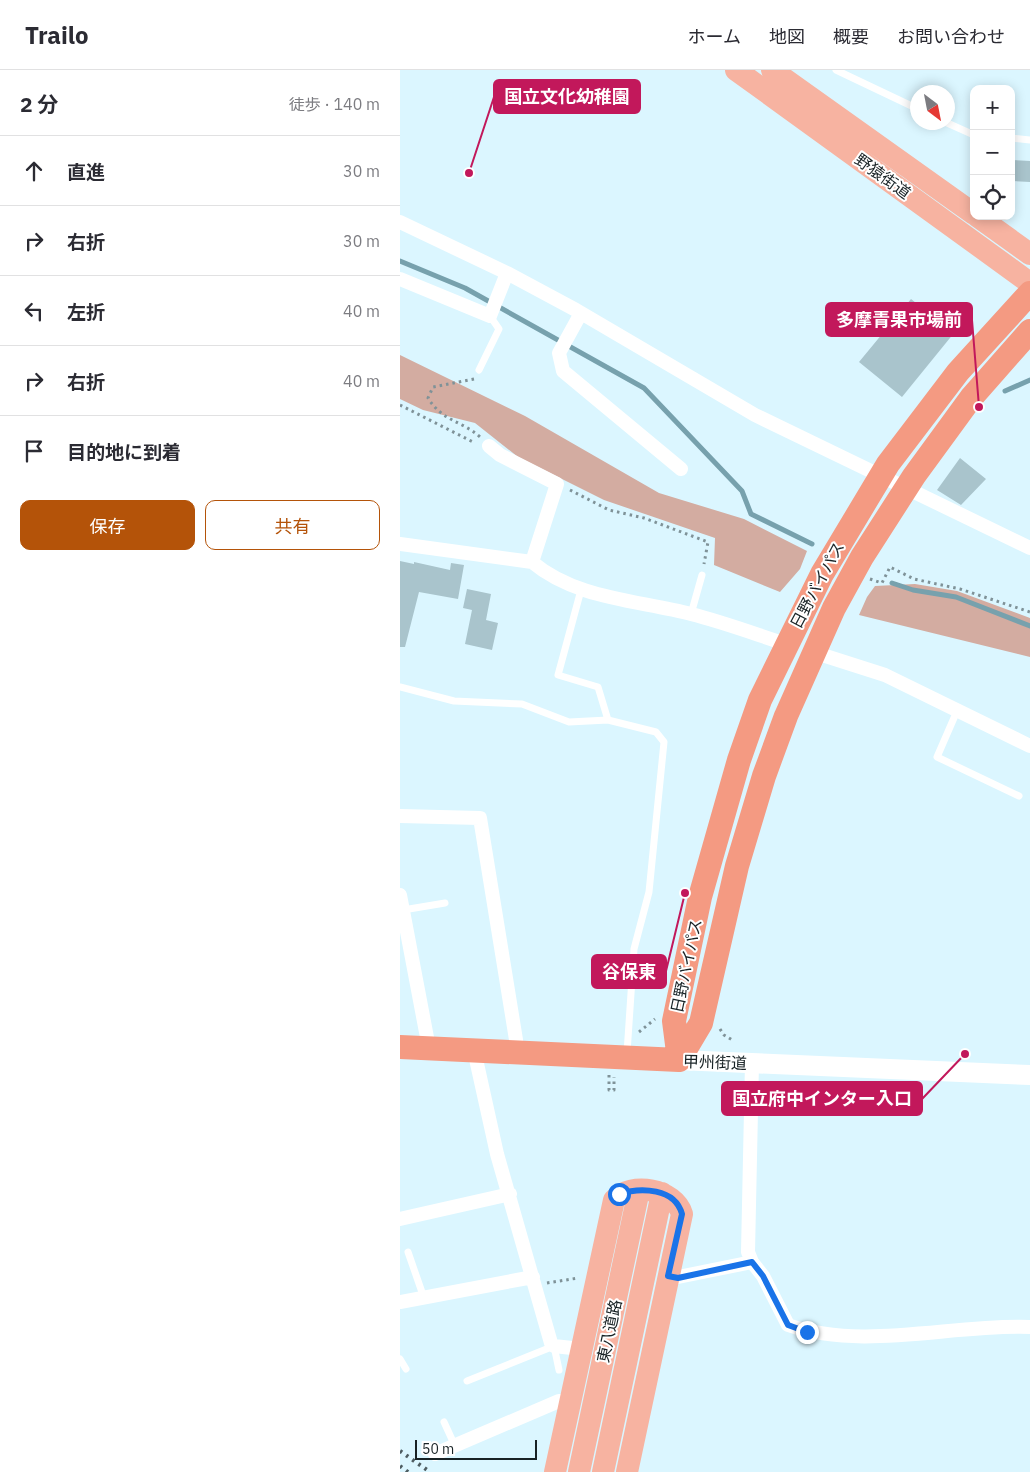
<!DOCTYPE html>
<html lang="ja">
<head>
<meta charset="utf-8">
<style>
  :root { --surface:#fff; --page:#f2f2f3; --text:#2b2b33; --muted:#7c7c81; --line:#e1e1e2; --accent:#b45309 }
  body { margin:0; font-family:"IBM Plex Sans","Noto Sans JP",sans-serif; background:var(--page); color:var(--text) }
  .controls { position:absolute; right:15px; top:15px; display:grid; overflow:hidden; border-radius:10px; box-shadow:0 2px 12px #0003 }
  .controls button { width:45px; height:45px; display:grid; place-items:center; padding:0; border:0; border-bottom:1px solid var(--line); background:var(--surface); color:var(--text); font:25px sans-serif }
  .compass { position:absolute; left:510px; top:15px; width:45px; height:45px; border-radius:50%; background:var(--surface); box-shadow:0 2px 12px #0003; rotate:148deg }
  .scale { position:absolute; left:15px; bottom:12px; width:122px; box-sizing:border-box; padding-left:5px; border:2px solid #182225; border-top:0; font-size:14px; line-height:18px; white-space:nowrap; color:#182225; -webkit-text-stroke:4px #fff; paint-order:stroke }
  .stop { position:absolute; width:15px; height:15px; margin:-11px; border:4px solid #1a73e8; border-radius:50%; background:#fff }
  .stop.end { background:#1a73e8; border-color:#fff; box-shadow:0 1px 5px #0008 }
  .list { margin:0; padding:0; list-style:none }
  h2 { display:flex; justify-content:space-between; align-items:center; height:65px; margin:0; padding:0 20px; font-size:21px }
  h2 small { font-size:16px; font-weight:400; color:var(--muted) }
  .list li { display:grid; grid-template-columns:32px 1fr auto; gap:15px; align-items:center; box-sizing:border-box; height:70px; padding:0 20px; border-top:1px solid var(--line) }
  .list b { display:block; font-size:19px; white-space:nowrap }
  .list em { font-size:16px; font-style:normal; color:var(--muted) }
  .actions { display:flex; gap:10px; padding:15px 20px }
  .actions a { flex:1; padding:11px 0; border:1px solid var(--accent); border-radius:10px; text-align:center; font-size:18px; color:var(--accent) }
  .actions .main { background:var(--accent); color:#fff }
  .icon { flex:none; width:28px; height:28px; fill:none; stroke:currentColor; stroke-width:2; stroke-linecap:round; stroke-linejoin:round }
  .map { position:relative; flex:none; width:630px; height:1402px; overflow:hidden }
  header { display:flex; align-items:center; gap:30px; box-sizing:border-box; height:70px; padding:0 25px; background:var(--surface); border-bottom:1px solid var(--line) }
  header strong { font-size:24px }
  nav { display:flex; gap:28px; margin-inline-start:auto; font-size:18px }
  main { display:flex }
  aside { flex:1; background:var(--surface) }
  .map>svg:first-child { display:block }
  .forest { fill:#d3aca1 }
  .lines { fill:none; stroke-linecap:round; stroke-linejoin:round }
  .stream { stroke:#77a1ad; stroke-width:5 }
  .building { fill:#a9c4cc }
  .path { stroke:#7f9298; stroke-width:3; stroke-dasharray:2.5 4; stroke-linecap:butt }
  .service { stroke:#fff; stroke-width:7 }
  .minor { stroke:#fff; stroke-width:14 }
  .secondary { stroke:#fff; stroke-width:20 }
  .primary { stroke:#f7b3a1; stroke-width:22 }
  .trunk { stroke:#f49a82; stroke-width:24 }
  .rail { stroke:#4e5d62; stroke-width:4; stroke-dasharray:2.5 5; stroke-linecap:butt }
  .route { stroke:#1a73e8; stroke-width:6 }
  .labels { text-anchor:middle; stroke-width:4; stroke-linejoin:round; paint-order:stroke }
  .street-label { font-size:16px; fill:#182225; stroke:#fff }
  .leader { fill:none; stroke:#c2185b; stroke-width:2 }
  .callout-dot { fill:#c2185b; stroke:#fff; stroke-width:2 }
  .callout { fill:#c2185b; stroke:#c2185b; stroke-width:2 }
  .callout-label { font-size:18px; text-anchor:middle; font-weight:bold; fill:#fff }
</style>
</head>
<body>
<header>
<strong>Trailo</strong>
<nav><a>ホーム</a><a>地図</a><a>概要</a><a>お問い合わせ</a></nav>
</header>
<main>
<aside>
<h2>2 分<small>徒歩 · 140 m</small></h2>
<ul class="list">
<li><svg class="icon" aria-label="ahead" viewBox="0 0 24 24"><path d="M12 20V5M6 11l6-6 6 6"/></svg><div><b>直進</b></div><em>30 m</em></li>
<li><svg class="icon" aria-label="right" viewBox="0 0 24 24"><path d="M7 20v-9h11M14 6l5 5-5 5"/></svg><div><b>右折</b></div><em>30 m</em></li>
<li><svg class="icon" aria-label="left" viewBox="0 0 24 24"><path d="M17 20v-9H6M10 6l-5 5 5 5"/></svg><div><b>左折</b></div><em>40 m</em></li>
<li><svg class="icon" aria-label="right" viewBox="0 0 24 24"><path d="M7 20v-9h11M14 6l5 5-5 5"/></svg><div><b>右折</b></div><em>40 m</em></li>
<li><svg class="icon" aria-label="arrive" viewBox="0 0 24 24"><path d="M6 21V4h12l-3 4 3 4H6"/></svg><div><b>目的地に到着</b></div></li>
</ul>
<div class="actions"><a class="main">保存</a><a>共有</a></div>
</aside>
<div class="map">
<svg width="630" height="1402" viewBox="0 0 630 1402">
  <rect width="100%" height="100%" fill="#dbf6ff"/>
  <path class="forest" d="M 0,285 L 125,346 L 259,423 L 344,449 L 407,481 L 400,499 L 380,522 L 314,495 L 315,468 L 204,430 L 118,387 L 75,353 L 23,340 L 0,329 Z
    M 515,514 L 557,521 L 630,548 L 630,587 L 459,545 L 467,527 L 475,516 Z"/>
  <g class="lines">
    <path class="stream" d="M 0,191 L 65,218 L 244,318 L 342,421 L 351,444 L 412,474
      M 605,321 L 630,310
      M 492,513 L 513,520 L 556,527 L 630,556"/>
  </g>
  <path class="building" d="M 611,90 L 630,91 L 630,112 L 611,111 Z
    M 511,229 L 554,263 L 502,327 L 459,292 Z
    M 560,388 L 586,409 L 561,435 L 537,420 Z
    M 0,491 L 14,494 L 14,492 L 50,500 L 51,493 L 64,495 L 58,529 L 19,522 L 5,577 L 0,577 Z
    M 67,519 L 91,524 L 86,550 L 98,553 L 92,580 L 65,574 L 72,540 L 63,538 Z"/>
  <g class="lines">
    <path class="path" d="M 74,309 L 33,317 L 28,328 C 43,352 61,350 80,367
      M 0,335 L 75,373
      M 170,420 L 209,440 L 244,448 L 308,472 L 304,494
      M 470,509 L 482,513 L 490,497 L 514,509 L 560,519 L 630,542
      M 320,959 L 324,965 L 334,971
      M 239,962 L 255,949
      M 209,1005 L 209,1020 L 214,1020 L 214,1007
      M 147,1213 L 178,1208"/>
    <path class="service" d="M 436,0 L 518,39
      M 545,52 L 574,65
      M 611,68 L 630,70
      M 79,300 L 99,259 L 90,246
      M 181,520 L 158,605 L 198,617 L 208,650 L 256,662 L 264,672 L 249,822 L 234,879 L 227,983
      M 291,544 L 302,505
      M 0,617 L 54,631 L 122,634 L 169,652 L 208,650
      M 557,641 L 537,687 L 619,726
      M 3,840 L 45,833
      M 8,1182 L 24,1228
      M 0,1289 L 6,1299
      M 67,1311 L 154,1276 L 159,1300
      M 44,1352 L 55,1376"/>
    <path class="minor" d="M 0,152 L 107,203
      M 0,209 L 90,246 L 107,203 L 176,240 L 355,345 L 630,478
      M 181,243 L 159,283 L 163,301 L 281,399
      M 89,376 L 100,385 L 157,414 L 132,492
      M 0,474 L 132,492 C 176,529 237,530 291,544 C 323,552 355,564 386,574
      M 413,582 L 485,605 L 630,676
      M 0,746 L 80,748 L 118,982
      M 0,825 L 29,978
      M 74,980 L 97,1084 L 151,1273 L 154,1276 L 181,1279
      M 352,993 L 348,1182 L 352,1192
      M 0,1149 L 110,1124
      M 268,1206 L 278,1207 L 352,1192 L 363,1206 L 388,1255 C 463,1281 552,1254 630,1257
      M 0,1232 L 133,1207
      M 35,1384 L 159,1331 L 170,1333"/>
    <path class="secondary" d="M 279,990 L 630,1005"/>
    <path class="primary" d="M 336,0 L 630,213
      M 372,0 L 574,144
      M 577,146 L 630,184
      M 155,1402 L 214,1130 C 231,1111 275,1119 282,1144 L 227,1402
      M 179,1402 L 239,1120
      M 203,1402 L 262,1123"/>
    <path class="trunk" d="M 0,977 L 279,990
      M 279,990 L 274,951 L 300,827 L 339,690 L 360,630 L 422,504 L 488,394 L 558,302 L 630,223
      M 279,990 L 301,953 L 337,796 L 364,706 L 386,646 L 434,538 L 462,487 L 514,406 L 571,328 L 630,261"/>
    <path class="rail" d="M 0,1381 L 30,1402
      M 0,1396 L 8,1402"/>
  </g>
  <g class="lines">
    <path class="route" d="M 219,1124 C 241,1117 275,1118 282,1144 L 268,1206 L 278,1208 L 352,1192 L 363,1206 L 388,1255 L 407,1262"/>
  </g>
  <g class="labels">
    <g class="street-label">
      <text transform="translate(483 106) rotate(36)" y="6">野猿街道</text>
      <text transform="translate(417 515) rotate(-62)" y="6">日野バイパス</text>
      <text transform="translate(286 896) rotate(-78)" y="6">日野バイパス</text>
      <text transform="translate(315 992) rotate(2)" y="6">甲州街道</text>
      <text transform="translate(209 1261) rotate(-78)" y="6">東八道路</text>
    </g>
  </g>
  <path class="leader" d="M69 103L94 27M579 337L572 250M285 823L266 901M565 984L522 1029"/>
  <g class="callout-dot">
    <circle cx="69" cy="103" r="5"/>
    <circle cx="579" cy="337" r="5"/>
    <circle cx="285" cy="823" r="5"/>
    <circle cx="565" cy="984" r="5"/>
  </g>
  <g class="callout">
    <rect x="94" y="10" width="146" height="33" rx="5"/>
    <rect x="426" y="233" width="146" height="33" rx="5"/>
    <rect x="192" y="885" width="74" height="33" rx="5"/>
    <rect x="322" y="1012" width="200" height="33" rx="5"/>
  </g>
  <g class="callout-label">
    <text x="167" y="33">国立文化幼稚園</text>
    <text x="499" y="256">多摩青果市場前</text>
    <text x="229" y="908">谷保東</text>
    <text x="422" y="1035">国立府中インター入口</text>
  </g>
</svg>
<div class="controls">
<button>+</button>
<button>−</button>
<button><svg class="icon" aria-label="locate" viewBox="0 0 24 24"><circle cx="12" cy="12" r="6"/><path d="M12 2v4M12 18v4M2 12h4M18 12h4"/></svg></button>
</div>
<svg class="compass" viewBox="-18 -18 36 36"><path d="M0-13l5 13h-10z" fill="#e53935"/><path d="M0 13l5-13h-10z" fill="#7c7c81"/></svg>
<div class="scale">50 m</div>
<div class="stop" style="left:219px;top:1124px"></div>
<div class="stop end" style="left:407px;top:1262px"></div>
</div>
</main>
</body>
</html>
